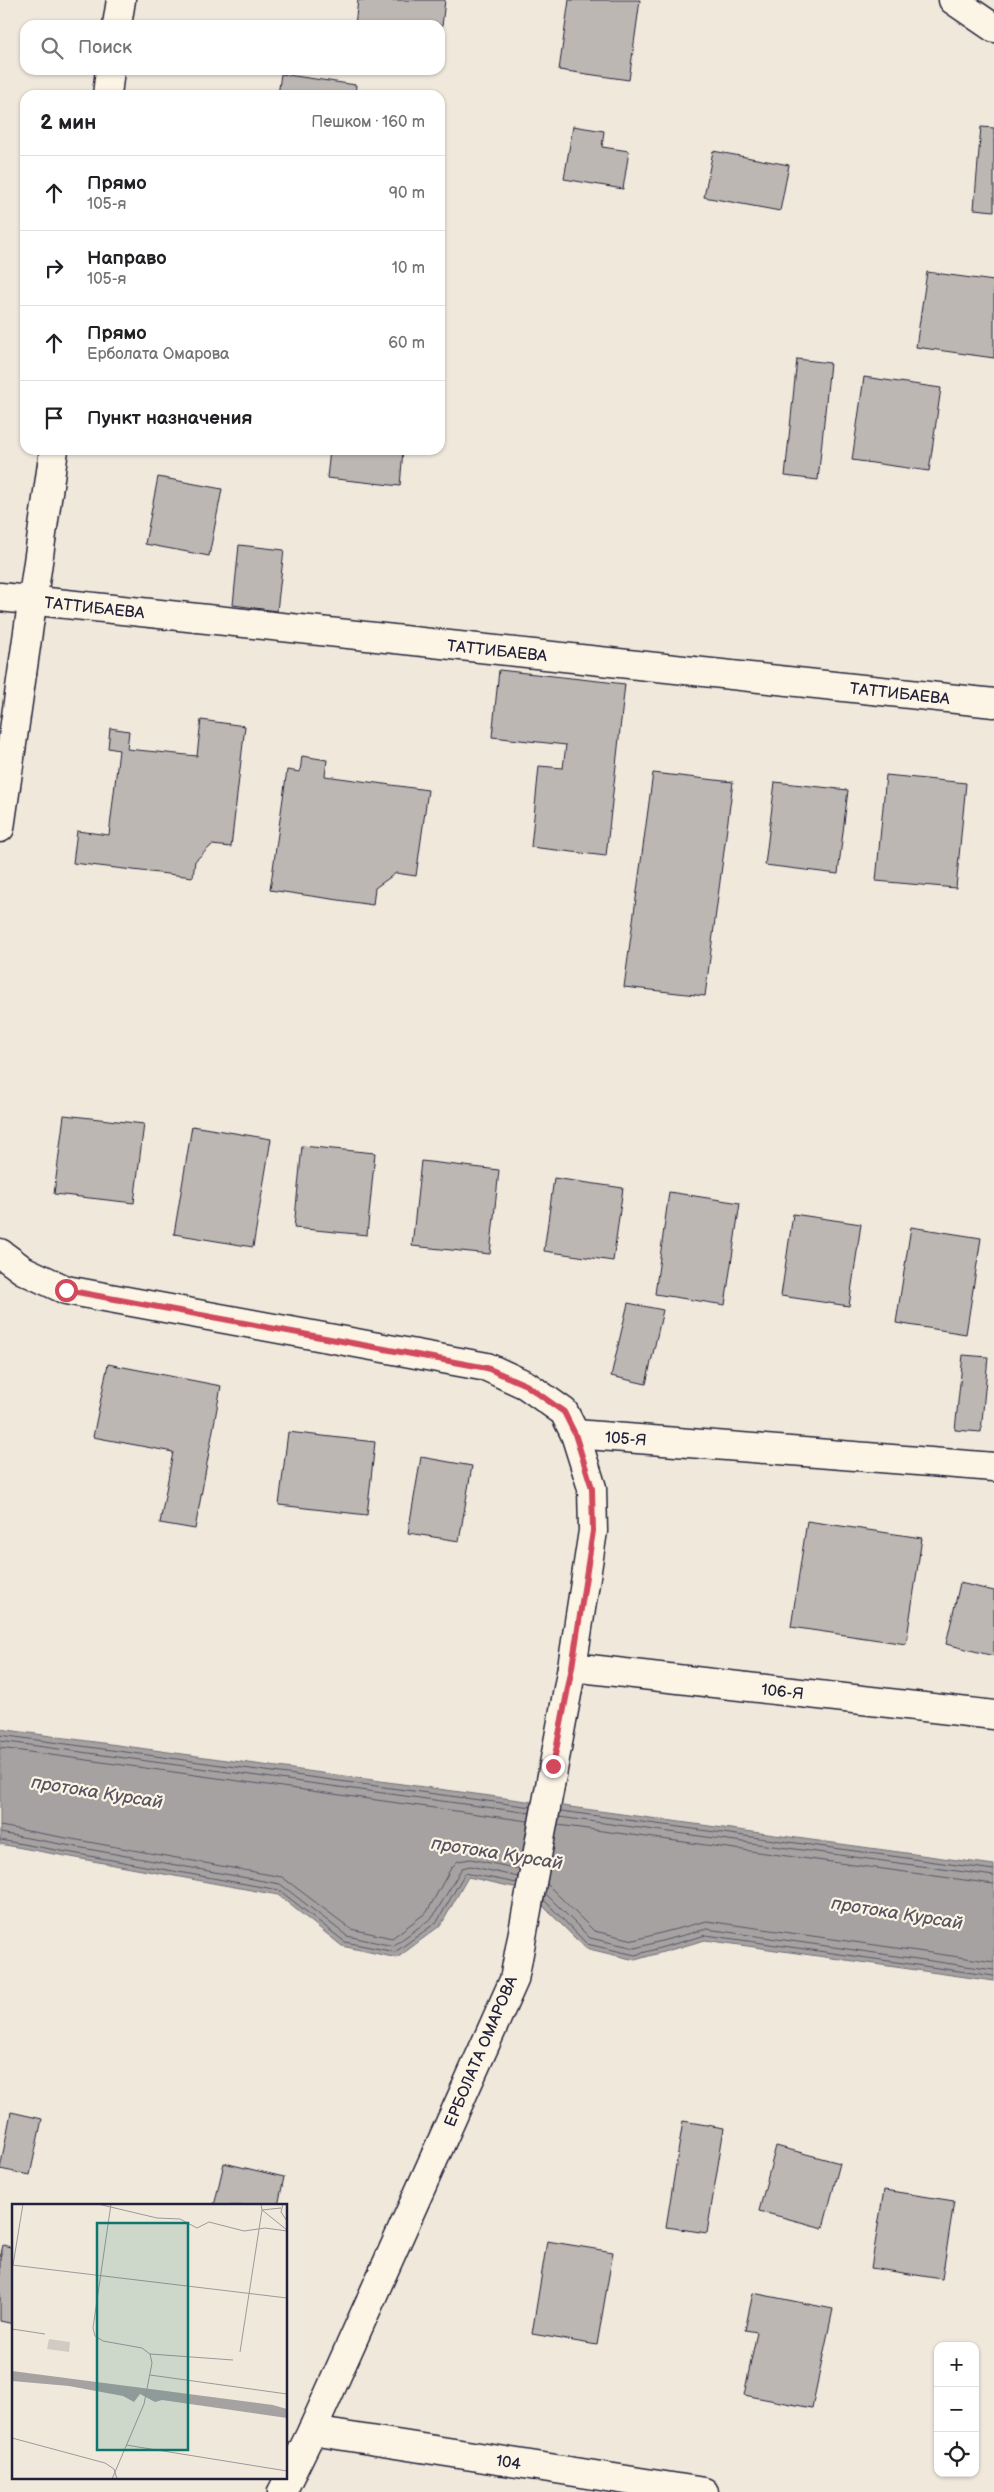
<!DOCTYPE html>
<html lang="ru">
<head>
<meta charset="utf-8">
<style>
  :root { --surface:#fff; --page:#f2f2f2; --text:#202124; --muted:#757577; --line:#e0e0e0 }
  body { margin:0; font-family:"Balsamiq Sans",sans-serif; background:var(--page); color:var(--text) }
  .controls { position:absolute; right:15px; bottom:15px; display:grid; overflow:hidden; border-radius:10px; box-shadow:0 1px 4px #0004 }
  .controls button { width:45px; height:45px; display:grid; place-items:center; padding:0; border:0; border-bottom:1px solid var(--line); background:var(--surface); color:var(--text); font:25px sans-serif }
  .stop { position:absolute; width:15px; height:15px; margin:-11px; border:4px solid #d1495b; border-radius:50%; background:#fff }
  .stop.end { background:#d1495b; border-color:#fff; box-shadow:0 1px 5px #0008 }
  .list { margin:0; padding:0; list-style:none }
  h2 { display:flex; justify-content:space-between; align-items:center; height:65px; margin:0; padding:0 20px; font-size:21px }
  h2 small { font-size:16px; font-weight:400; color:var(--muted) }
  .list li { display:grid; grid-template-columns:32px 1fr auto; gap:15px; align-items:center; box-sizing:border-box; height:75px; padding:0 20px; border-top:1px solid var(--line) }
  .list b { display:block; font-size:19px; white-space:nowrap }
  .list p { margin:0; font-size:16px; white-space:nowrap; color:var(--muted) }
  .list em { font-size:16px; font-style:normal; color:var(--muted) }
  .icon { flex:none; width:28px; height:28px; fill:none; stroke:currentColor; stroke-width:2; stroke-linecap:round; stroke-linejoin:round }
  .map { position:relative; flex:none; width:994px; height:2492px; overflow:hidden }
  .search { position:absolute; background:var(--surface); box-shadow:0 1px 4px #0004; left:20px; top:20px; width:425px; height:55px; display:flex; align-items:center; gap:12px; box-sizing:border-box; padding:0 18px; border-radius:15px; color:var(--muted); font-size:19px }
  .panel { position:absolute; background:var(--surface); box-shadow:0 1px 4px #0004; left:20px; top:90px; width:425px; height:365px; border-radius:15px }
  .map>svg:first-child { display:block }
  .water { fill:#a6a2a2; stroke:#716f79 }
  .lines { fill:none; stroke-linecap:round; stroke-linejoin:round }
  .shore { stroke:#575564; stroke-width:1 }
  .building { fill:#bcb7b3; stroke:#22223b }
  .minor-casing { stroke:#22223b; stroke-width:31 }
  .minor { stroke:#fcf5e5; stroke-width:28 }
  .route { stroke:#d1495b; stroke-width:6 }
  .labels { text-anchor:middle; stroke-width:4.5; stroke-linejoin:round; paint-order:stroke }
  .street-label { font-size:16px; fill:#22223b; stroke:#fcf5e5 }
  .water-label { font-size:18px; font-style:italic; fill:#575564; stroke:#fcf5e5 }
  .inset-road { fill:none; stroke:#9d999b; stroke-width:1 }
  .view { fill:#0f766e; fill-opacity:0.15; stroke:#0f766e; stroke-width:2.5 }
  .inset-edge { fill:none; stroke:#22223b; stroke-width:2.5 }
</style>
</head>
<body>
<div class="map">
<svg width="994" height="2492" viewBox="0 0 994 2492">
  <rect width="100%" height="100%" fill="#efe8db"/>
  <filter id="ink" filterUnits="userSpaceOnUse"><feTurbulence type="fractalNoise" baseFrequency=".02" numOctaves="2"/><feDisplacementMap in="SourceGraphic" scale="10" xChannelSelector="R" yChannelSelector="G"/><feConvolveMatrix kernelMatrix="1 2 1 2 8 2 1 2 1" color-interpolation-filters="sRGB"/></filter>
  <g filter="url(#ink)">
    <path class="water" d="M 0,1729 L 994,1865 L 994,1981 L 705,1940 L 635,1960 L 585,1948 L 527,1890 L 468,1877 L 441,1925 L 397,1958 L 342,1946 L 278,1895 L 0,1844 Z"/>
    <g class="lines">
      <path class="shore" d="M 0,1735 L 531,1807
        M 0,1741 L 530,1813
        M 0,1748 L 528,1821
        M 561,1811 L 994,1870
        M 559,1817 L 994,1876
        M 558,1825 L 994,1884
        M 0,1826 L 282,1877 L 351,1929 L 392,1938 L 427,1912 L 451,1868 L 458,1861 L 471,1859 L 519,1869
        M 0,1833 L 280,1884 L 347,1936 L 393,1946 L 433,1917 L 462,1868 L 470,1866 L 518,1877
        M 0,1840 L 279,1890 L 345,1942 L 395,1952 L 437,1922 L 465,1873 L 517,1883
        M 547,1884 L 594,1931 L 634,1940 L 707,1921 L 994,1962
        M 545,1893 L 590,1938 L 635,1948 L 707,1929 L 994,1970
        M 544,1900 L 587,1944 L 635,1955 L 706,1935 L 994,1976"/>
    </g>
    <path class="building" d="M 358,0 L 445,0 L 440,44 L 440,25 L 355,25 Z
      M 569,0 L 640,0 L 629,80 L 559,70 Z
      M 281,74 L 356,85 L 355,95 L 278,95 Z
      M 573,126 L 604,131 L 602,147 L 629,151 L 623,189 L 564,179 Z
      M 981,127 L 994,128 L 994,211 L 974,209 Z
      M 713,151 L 789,165 L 780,211 L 704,197 Z
      M 927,272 L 994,281 L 994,358 L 916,347 Z
      M 797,359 L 830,363 L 818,480 L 785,476 Z
      M 864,377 L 941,388 L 929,471 L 852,460 Z
      M 330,450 L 403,450 L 400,486 L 327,478 Z
      M 158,477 L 222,489 L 209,556 L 145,544 Z
      M 239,545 L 284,550 L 277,611 L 233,605 Z
      M 499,670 L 625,684 L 606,856 L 531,847 L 539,766 L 563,768 L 566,745 L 492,737 Z
      M 201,720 L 245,726 L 231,847 L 212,845 L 195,861 L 193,877 L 73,863 L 77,831 L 109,835 L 119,750 L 108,748 L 110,728 L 129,731 L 127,749 L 197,756 Z
      M 302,756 L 327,760 L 325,776 L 428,790 L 416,876 L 396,873 L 375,888 L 373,905 L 270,890 L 287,770 L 300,772 Z
      M 653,773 L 733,782 L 705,996 L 624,987 Z
      M 886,775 L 966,783 L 956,888 L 876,881 Z
      M 775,782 L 848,790 L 838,874 L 765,865 Z
      M 64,1115 L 144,1124 L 134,1203 L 54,1194 Z
      M 192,1126 L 271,1139 L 253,1247 L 174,1234 Z
      M 302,1146 L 375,1153 L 367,1235 L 294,1228 Z
      M 421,1161 L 499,1170 L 490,1254 L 412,1246 Z
      M 554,1178 L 623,1188 L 613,1261 L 544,1251 Z
      M 669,1192 L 740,1203 L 725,1305 L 655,1294 Z
      M 793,1214 L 861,1224 L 849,1306 L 781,1296 Z
      M 911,1227 L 981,1238 L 966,1334 L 896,1323 Z
      M 628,1303 L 663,1310 L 646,1384 L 611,1376 Z
      M 963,1355 L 988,1357 L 981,1432 L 955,1430 Z
      M 108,1364 L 221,1386 L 195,1529 L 160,1523 L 173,1452 L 93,1437 Z
      M 288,1432 L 375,1442 L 367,1515 L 279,1505 Z
      M 421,1457 L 472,1466 L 459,1541 L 408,1533 Z
      M 807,1521 L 922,1538 L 906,1644 L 791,1627 Z
      M 960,1583 L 994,1591 L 994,1656 L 946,1644 Z
      M 11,2112 L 42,2119 L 30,2175 L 0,2169 Z
      M 683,2121 L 724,2128 L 707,2233 L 666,2227 Z
      M 776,2146 L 840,2163 L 823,2228 L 759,2211 Z
      M 224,2163 L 284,2177 L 278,2206 L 214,2206 Z
      M 884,2190 L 954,2201 L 942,2279 L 871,2268 Z
      M 547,2241 L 613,2252 L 597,2345 L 532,2334 Z
      M 3,2245 L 14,2248 L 14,2324 L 0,2321 L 0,2258 Z
      M 753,2293 L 833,2309 L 812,2408 L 744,2395 L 757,2332 L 745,2330 Z"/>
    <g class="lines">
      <defs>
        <g id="minor">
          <path d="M 953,0 L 994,28"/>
          <path d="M 117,25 L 121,0"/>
          <path d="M 107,95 L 110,70"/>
          <path id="s1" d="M 0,597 L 994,703"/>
          <path d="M 0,828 L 54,450"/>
          <path d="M 0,1253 L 23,1270 L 66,1290 L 487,1367 L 526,1385 L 564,1412 L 575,1434 L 592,1488 L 593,1531 L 572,1667 L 514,1980 L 312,2431 L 282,2492"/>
          <path id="s2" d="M 575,1434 L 994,1467"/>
          <path id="s3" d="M 572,1667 L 994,1715"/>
          <path id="s4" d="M 312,2431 L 704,2492"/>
        </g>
      </defs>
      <use href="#minor" class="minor-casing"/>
      <use href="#minor" class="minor"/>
    </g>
  </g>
  <g class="lines" filter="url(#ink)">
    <path class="route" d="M 66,1290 L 487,1368 L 526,1385 L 564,1412 L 575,1434 L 592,1488 L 593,1531 L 572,1667 L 553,1766"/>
  </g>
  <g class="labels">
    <g class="street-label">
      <text dy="6" stroke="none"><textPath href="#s1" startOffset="95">ТАТТИБАЕВА</textPath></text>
      <text dy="6" stroke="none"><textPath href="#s1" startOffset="500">ТАТТИБАЕВА</textPath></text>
      <text dy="6" stroke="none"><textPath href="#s1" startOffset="905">ТАТТИБАЕВА</textPath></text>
      <text dy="6" stroke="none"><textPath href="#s2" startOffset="51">105-Я</textPath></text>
      <text dy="6" stroke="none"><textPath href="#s3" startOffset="212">106-Я</textPath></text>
      <text transform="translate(480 2051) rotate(-67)" y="6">ЕРБОЛАТА ОМАРОВА</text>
      <text dy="6" stroke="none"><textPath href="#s4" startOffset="199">104</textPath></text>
    </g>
    <g class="water-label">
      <text transform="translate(97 1792) rotate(9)" y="6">протока Курсай</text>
      <text transform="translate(497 1853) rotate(9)" y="6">протока Курсай</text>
      <text transform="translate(897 1913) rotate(9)" y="6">протока Курсай</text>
    </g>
  </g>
  <g transform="translate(12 2204)">
    <rect width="275" height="275" fill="#efe8db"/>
    <path d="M 37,135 L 58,138 L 57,148 L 35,145 Z" fill="#d1cbc3"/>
    <path d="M 0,167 L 261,201 L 275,205 L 275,214 L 150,196 L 143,198 L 128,190 L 122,198 L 111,192 L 57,182 L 0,177 Z" fill="#a6a2a2"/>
    <path class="inset-road" d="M 86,0 L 145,14 L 168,15 L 185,24 L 197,18 L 232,27 L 253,24 L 275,27M 99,0 L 81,124 L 83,132 L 91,137 L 130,144 L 138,150 L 221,156M 249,0 L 250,6 L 275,26M 271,0 L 269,8 L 275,17M 0,61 L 275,94M 1,61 L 11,0M 0,125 L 33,130M 228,148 L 250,6 L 269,4M 138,171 L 275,190M 0,234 L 93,259 L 102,265 L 105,275M 114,241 L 275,267M 100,275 L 132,200 L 140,159 L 138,150"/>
    <path class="view" d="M 85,19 L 176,19 L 176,246 L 85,246 Z"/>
    <rect width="275" height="275" class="inset-edge"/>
  </g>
</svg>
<div class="controls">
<button>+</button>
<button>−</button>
<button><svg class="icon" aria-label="locate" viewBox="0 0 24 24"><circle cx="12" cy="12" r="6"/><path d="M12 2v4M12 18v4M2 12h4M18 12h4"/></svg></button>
</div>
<div class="stop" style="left:66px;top:1290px"></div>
<div class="stop end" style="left:553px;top:1766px"></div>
<div class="search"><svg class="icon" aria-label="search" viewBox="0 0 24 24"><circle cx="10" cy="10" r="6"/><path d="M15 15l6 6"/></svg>Поиск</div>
<section class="panel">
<h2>2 мин<small>Пешком · 160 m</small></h2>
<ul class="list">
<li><svg class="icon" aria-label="ahead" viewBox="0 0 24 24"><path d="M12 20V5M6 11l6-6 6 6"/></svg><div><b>Прямо</b><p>105-я</p></div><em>90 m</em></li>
<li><svg class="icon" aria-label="right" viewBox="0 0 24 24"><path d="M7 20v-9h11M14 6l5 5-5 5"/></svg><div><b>Направо</b><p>105-я</p></div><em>10 m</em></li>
<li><svg class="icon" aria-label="ahead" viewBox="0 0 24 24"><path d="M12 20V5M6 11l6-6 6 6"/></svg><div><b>Прямо</b><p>Ерболата Омарова</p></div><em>60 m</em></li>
<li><svg class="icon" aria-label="arrive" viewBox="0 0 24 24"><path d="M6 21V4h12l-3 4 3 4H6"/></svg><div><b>Пункт назначения</b></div></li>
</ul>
</section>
</div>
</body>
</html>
